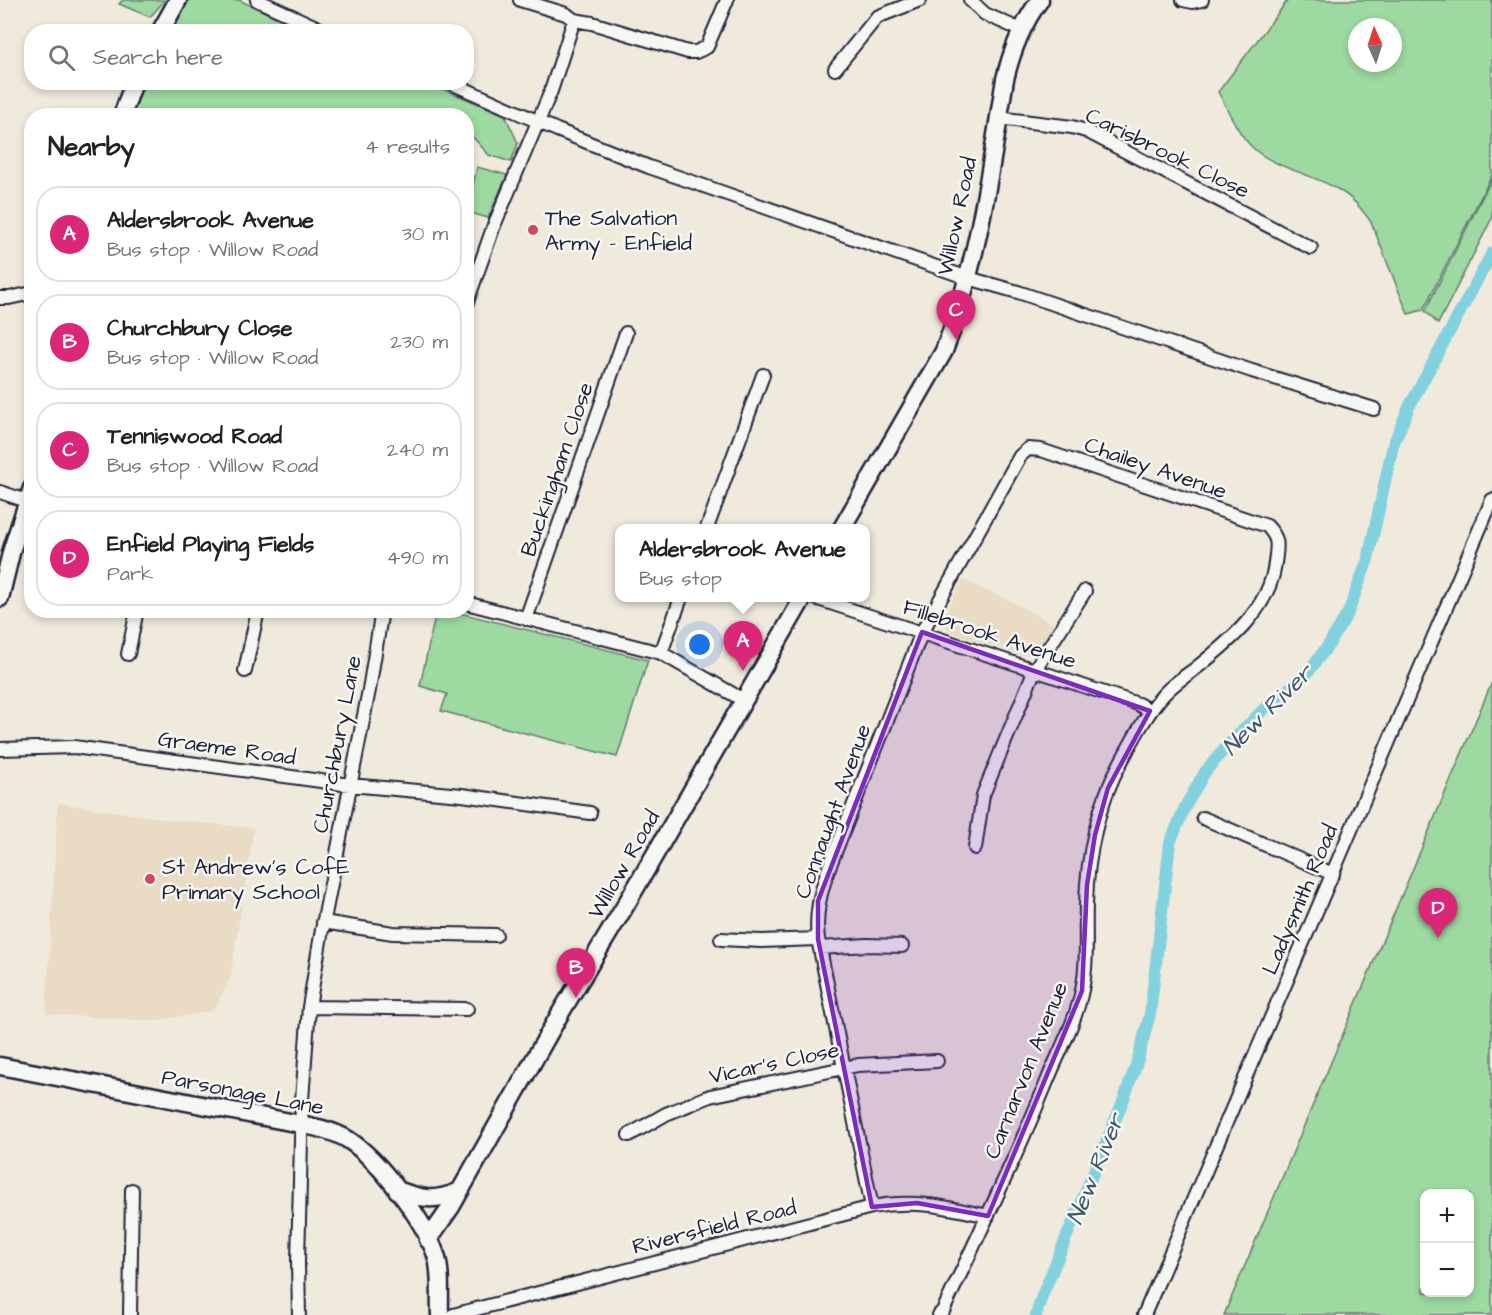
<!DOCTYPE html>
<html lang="en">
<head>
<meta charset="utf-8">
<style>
  :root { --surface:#fff; --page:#f2f2f2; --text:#202124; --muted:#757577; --line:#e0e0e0; --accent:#db2777 }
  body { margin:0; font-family:"Architects Daughter",sans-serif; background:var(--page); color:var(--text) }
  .controls { position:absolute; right:18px; bottom:18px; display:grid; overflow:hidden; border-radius:12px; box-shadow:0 3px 9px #0003 }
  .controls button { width:54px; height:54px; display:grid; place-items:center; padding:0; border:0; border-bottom:2px solid var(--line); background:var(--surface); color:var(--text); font:30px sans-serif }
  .compass { position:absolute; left:1348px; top:18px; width:54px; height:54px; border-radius:50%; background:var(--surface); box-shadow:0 3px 9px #0003; rotate:357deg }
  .you { position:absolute; left:700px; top:645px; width:21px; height:21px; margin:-15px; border:4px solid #fff; border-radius:50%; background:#1a73e8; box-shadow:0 0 0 9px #1a73e833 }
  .badge { display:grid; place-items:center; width:39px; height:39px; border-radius:50%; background:var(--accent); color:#fff; font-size:20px; font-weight:700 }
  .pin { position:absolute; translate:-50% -50px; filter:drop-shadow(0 2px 3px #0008) }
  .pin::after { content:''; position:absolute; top:32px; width:21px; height:18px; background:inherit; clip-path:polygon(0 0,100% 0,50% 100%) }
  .popup { position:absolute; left:615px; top:524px; width:255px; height:78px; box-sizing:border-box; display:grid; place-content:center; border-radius:12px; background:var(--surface); filter:drop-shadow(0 2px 4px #0005); font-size:20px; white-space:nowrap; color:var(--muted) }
  .popup b { font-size:22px; color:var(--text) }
  .popup::after { content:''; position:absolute; left:50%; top:100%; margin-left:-12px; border:12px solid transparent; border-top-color:var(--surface) }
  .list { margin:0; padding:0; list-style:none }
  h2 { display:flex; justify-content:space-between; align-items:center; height:78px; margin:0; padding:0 24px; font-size:26px }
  h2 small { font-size:20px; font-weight:400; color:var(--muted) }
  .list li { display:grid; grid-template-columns:39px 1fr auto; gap:18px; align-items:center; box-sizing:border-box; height:96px; margin:0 12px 12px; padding:0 12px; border:2px solid var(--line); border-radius:24px }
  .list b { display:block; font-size:22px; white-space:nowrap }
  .list p { margin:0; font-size:20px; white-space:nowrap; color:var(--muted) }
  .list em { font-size:20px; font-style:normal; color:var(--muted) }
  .icon { flex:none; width:33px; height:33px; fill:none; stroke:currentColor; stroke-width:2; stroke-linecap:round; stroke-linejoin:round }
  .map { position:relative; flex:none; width:1492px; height:1315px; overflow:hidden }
  .search { position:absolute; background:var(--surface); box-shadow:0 3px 9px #0003; left:24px; top:24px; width:450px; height:66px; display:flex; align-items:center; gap:15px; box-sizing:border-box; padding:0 21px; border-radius:24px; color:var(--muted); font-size:22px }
  .panel { position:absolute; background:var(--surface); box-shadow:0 3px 9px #0003; left:24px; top:108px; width:450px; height:510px; border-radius:24px }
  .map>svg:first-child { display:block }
  .built { fill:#e9dbc4 }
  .green { fill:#9dd9a0; stroke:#607e6e; stroke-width:1.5; fill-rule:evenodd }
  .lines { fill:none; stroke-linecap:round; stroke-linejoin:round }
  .canal { stroke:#82d1de; stroke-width:12 }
  .street-casing { stroke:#22223b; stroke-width:16 }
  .secondary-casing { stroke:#22223b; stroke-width:21 }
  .street { stroke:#f6f6f2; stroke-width:12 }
  .secondary { stroke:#f6f6f2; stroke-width:16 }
  .marked { fill:#7b2cbf; fill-opacity:0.2; stroke:#7b2cbf; stroke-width:4.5; stroke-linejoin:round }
  .poi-dot { fill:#d1495b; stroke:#f6f6f2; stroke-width:2 }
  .labels { text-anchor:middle; stroke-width:5; stroke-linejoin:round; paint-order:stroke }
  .street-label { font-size:22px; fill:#22223b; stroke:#f6f6f2 }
  .poi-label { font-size:22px; fill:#22223b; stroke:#f6f6f2; text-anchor:start }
  .water-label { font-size:24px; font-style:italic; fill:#3f576c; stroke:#f6f6f2 }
</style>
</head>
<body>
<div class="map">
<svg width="1492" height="1315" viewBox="0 0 1492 1315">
  <rect width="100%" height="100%" fill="#f0eadd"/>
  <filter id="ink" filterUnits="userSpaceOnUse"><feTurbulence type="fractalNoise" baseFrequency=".0167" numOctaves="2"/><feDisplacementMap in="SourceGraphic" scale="12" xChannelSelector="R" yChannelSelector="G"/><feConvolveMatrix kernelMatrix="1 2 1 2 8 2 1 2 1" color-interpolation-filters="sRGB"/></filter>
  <g filter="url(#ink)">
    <path class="built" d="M 963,580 L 1010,601 L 1055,625 L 1038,650 L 1031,655 L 1022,655 L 950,632 L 945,624 L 944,616 Z
      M 58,803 L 173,820 L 254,828 L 230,979 L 213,1011 L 155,1021 L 46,1014 Z"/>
    <path class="green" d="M 123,0 L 165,0 L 150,17 L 119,4 Z
      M 187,0 L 239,0 L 305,31 L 169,32 Z
      M 1288,0 L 1492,0 L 1492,175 L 1423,310 L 1408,314 L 1371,222 C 1363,211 1354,199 1342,192 C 1317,175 1284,171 1259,153 C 1239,138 1230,113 1218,92 ZM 1357,27 L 1393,27 L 1393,63 L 1357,63 Z
      M 143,83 L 428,83 L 505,115 L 518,143 L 511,162 L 489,155 L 470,134 L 467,133 L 466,116 L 129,116 Z
      M 477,167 L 507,175 L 488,218 L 467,212 Z
      M 1492,178 L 1492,218 L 1438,324 L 1425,311 Z
      M 436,611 L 452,611 L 648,660 L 617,757 L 441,711 L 447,694 L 420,686 Z
      M 1492,682 L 1492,1315 L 1224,1315 ZM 1424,1194 L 1470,1194 L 1470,1292 L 1424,1292 Z"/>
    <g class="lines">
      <path class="canal" d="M 1036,1315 L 1042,1296 L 1124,1099 L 1138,1059 L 1150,1014 L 1170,843 L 1185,807 L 1205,772 L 1228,745 L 1265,708 L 1306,675 L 1329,644 L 1348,613 L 1368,559 L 1393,445 L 1409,407 L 1492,253"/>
      <defs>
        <path id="street" d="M 257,0 L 327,32
          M 520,0 L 566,14 L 574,20 L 592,23 L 688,52 L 696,52 L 707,47 L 727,0
          M 970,0 L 985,14 L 1021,30
          M 1183,0 L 1193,2 L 1202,0
          M 835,69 L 877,17 L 920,0
          M 449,82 L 557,130 L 649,167 L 701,185 L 968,278 L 1018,292 L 1252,371 L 1374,409
          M 998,118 L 1072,127 L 1086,131 L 1311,248
          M 0,298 L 9,298 L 32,293
          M 466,305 L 493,228 L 551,91 L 574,20
          M 0,492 L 27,501
          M 707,528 L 763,375
          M 815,598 L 1138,704 L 1150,711
          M 466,603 L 661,653 L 743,700
          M 526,619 L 626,333
          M 661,653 L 681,598
          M 128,654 L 137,610
          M 245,671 L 258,610
          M 0,749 L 74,747 L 350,785 L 462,795 L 590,813
          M 1203,818 L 1333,874
          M 975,848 L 983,795 L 1035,669 L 1085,591
          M 323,922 L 393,933 L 496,935
          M 721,939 L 761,941 L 818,939
          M 820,948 L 867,945 L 902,946
          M 309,1007 L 467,1009
          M 629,1135 L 666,1114 L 710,1096 L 858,1065 L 937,1061
          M 872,1207 L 818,939 C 815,914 820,894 828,870 L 922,632 L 1020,456 L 1028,449 L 1041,450 L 1267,526 C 1280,540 1277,545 1275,563 C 1270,609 1229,642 1195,669 C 1184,677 1173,684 1163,695 C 1147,713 1134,738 1122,760 C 1098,803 1087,855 1086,904 C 1085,933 1088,961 1082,990 C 1076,1021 1060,1050 1048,1079 C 1016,1158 979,1234 943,1311 L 939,1315
          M 130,1315 L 132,1190
          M 299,1315 L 298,1261 L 302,1100 L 309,1007 L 321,935 L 369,690 L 382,610
          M 453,1315 L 872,1207 C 914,1199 947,1207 988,1216
          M 1144,1315 L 1492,500"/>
        <path id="secondary" d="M 160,32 L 178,0
          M 122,116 L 134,82
          M 842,528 L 944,351 C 978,264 990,171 1005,79 C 1012,50 1022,24 1040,0
          M 0,598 L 12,549 L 32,488
          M 0,1066 L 290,1122 C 309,1126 330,1129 347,1139 C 379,1159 424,1220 436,1255 C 442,1273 439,1296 440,1315
          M 397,1190 C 422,1199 433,1202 458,1192
          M 428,1240 L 451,1207 L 561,1012 L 624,908 L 803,598"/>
      </defs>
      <use href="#street" class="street-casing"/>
      <use href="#secondary" class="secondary-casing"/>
      <use href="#street" class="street"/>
      <use href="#secondary" class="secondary"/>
    </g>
  </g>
  <path class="marked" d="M 922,632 L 1150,711 L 1108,788 L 1095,835 L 1087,885 L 1082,991 L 988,1216 L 917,1203 L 872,1207 L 818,939 L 818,901 Z"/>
  <g class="poi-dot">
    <circle cx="533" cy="230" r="6"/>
    <circle cx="150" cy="879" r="6"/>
  </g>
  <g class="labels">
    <g class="street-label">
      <text transform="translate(1168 152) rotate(26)" y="8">Carisbrook Close</text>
      <text transform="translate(956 216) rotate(-78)" y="8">Willow Road</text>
      <text transform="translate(1156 467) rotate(19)" y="8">Chailey Avenue</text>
      <text transform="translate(556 469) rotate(-71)" y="8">Buckingham Close</text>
      <text transform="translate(990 633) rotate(18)" y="8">Fillebrook Avenue</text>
      <text transform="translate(336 744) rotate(-79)" y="8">Churchbury Lane</text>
      <text transform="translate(227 747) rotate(8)" y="8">Graeme Road</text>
      <text transform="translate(832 811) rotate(-70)" y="8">Connaught Avenue</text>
      <text transform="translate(623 864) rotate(-60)" y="8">Willow Road</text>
      <text transform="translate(1299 899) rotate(-67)" y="8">Ladysmith Road</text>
      <text transform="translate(774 1062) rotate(-12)" y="8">Vicar's Close</text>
      <text transform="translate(1025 1070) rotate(-68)" y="8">Carnarvon Avenue</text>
      <text transform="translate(243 1091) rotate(11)" y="8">Parsonage Lane</text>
      <text transform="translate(714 1226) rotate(-14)" y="8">Riversfield Road</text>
    </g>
    <g class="poi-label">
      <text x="545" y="225">The Salvation<tspan x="545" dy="25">Army - Enfield</tspan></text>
      <text x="162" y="874">St Andrew's CofE<tspan x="162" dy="25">Primary School</tspan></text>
    </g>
    <g class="water-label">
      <text transform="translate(1267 710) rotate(-45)" y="8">New River</text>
      <text transform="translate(1095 1169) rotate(-68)" y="8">New River</text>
    </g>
  </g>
</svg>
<div class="controls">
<button>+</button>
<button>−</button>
</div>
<svg class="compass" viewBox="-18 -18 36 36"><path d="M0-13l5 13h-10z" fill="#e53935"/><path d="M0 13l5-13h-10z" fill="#757577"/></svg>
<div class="you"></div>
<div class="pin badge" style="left:743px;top:671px">A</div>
<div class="popup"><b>Aldersbrook Avenue</b>Bus stop</div>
<div class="pin badge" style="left:576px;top:998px">B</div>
<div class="pin badge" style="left:956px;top:340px">C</div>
<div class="pin badge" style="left:1438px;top:938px">D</div>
<div class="search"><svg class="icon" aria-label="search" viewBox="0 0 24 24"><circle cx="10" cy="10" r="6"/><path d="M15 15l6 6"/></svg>Search here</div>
<section class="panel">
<h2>Nearby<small>4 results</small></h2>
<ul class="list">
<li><span class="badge">A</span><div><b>Aldersbrook Avenue</b><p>Bus stop · Willow Road</p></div><em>30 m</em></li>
<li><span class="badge">B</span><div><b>Churchbury Close</b><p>Bus stop · Willow Road</p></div><em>230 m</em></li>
<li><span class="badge">C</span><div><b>Tenniswood Road</b><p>Bus stop · Willow Road</p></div><em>240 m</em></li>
<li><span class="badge">D</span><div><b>Enfield Playing Fields</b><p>Park</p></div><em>490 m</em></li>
</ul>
</section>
</div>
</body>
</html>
